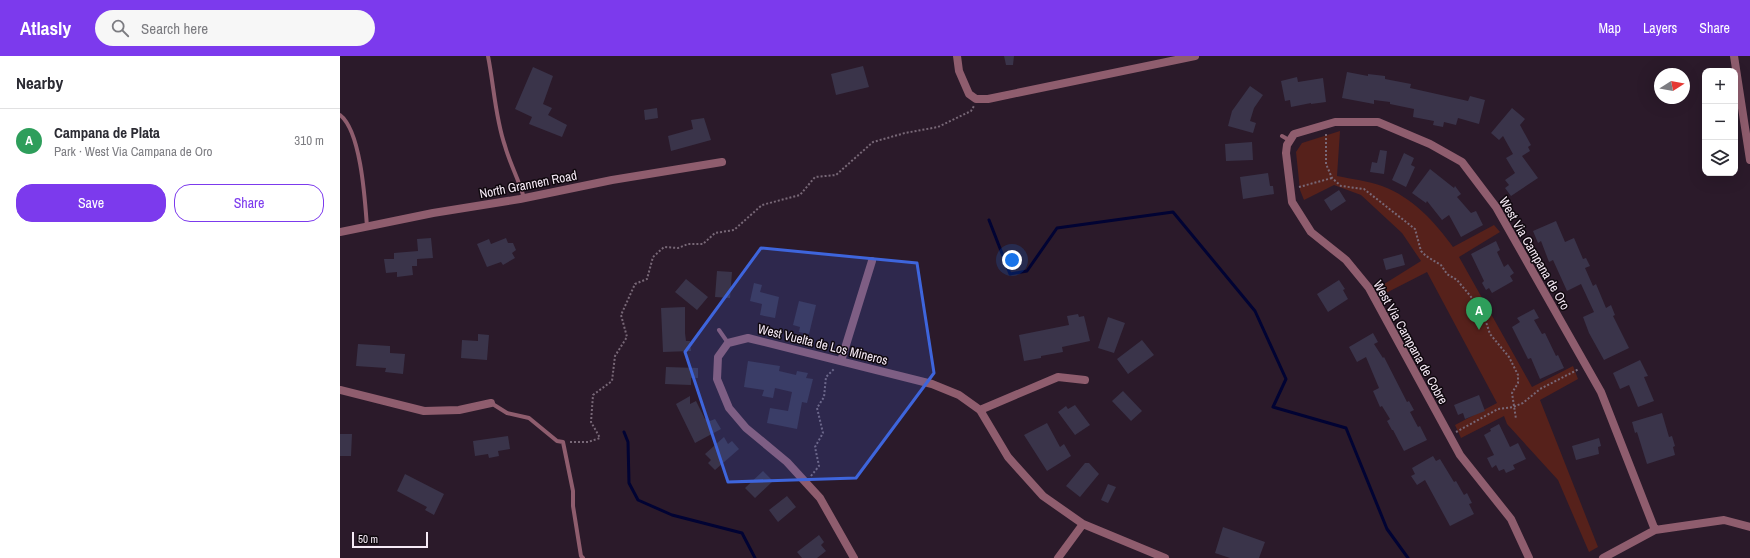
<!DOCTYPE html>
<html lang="en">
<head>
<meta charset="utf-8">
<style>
  :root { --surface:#fff; --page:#f7f7f7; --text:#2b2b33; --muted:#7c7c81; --line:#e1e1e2; --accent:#7c3aed }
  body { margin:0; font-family:"Archivo Narrow",sans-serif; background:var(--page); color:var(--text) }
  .controls { position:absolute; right:12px; top:12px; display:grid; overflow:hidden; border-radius:8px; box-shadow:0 4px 16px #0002 }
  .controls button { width:36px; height:36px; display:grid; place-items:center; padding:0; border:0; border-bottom:1px solid var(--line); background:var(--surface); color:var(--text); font:20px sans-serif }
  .compass { position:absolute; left:1314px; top:12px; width:36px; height:36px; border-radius:50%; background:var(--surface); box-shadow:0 4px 16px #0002; rotate:79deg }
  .scale { position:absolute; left:12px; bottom:10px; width:76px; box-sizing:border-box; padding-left:4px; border:2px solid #f6eaf6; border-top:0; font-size:11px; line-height:14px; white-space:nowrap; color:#f6eaf6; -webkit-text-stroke:3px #0f080e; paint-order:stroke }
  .you { position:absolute; left:672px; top:204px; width:14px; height:14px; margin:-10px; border:3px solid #fff; border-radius:50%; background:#1a73e8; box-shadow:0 0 0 6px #1a73e833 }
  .badge { display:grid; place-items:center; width:26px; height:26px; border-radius:50%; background:var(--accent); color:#fff; font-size:13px; font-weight:700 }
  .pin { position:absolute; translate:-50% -33px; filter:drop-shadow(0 1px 2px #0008) }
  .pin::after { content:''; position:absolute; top:21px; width:14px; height:12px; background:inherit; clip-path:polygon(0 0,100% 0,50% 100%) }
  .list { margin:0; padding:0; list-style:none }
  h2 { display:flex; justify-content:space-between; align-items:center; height:52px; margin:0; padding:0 16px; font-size:17px }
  h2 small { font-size:13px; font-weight:400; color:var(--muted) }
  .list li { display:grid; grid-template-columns:26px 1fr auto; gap:12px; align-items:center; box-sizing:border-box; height:64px; padding:0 16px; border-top:1px solid var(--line) }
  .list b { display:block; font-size:15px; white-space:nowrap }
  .list p { margin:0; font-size:13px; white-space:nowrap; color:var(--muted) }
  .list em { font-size:13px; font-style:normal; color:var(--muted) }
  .actions { display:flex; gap:8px; padding:12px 16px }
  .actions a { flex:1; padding:9px 0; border:1px solid var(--accent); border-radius:16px; text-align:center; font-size:14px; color:var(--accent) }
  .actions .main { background:var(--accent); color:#fff }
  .icon { flex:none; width:22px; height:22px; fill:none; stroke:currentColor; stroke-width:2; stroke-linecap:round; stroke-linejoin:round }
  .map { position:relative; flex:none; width:1410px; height:502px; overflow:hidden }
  header { display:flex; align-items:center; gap:24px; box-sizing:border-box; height:56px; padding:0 20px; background:var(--accent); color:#fff }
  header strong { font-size:19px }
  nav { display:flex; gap:22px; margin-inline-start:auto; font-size:14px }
  .search { width:280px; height:36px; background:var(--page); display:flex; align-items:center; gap:10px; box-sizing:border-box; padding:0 14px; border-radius:22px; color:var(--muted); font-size:15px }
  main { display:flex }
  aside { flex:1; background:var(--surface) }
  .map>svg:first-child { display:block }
  .green { fill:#56211b }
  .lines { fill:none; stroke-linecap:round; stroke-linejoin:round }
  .stream { stroke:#010333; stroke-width:3 }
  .building { fill:#3a344a }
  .path { stroke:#786877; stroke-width:2; stroke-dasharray:2 2; stroke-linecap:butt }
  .lane { stroke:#8f5d6e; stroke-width:4 }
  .street { stroke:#8f5d6e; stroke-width:8 }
  .marked { fill:#3e65dc; fill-opacity:0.2; stroke:#3e65dc; stroke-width:3; stroke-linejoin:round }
  .labels { text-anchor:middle; stroke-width:3; stroke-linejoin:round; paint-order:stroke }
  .street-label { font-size:13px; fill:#f6eaf6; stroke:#0f080e }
</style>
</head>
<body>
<header>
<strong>Atlasly</strong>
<div class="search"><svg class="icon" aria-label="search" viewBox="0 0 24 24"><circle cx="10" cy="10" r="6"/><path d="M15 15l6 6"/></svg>Search here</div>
<nav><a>Map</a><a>Layers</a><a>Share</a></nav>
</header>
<main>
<aside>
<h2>Nearby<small></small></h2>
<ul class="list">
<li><span class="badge" style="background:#2e9e5b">A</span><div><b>Campana de Plata</b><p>Park · West Via Campana de Oro</p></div><em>310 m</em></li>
</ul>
<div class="actions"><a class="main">Save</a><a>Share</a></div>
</aside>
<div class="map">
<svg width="1410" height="502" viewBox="0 0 1410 502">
  <rect width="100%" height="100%" fill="#2b1a2a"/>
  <path class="green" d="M 1000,75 L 997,120 C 1012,123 1028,125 1042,130 C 1072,141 1095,166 1113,191 L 1154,169 L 1160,176 L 1119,201 L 1192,331 L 1233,310 L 1238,323 L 1200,344 L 1258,491 L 1249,496 L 1218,424 L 1167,368 L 1164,360 L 1121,382 L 1115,369 L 1157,347 L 1087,216 L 1044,238 L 1041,230 L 1081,205 L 1062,177 L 1021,139 L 994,129 L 964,144 L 960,134 L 956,96 L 962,87 Z"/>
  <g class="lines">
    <path class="stream" d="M 649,164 L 670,218 L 687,215 L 717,172 L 833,156 L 915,255 L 946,323 L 933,351 L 1006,372 L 1047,473 L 1068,502
      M 284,376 L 288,386 L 289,427 L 298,444 L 332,459 L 402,477 L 415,502"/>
  </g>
  <path class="building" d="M 664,0 L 674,0 L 673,9 L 666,9 Z
    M 523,10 L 529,31 L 496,39 L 491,18 Z
    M 193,11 L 213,20 L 203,48 L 212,52 L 208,59 L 227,69 L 222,81 L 189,68 L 192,61 L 175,53 Z
    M 1007,16 L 1028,20 L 1028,18 L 1045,20 L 1045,23 L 1071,28 L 1070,32 L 1128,45 L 1130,40 L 1145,44 L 1139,68 L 1118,62 L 1116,69 L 1104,66 L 1103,71 L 1093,69 L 1094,65 L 1073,61 L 1074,53 L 1050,48 L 1050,46 L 1034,44 L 1034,48 L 1002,42 Z
    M 957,21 L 958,26 L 983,22 L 986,46 L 971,48 L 971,47 L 951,51 L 950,44 L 945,45 L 941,25 Z
    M 910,30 L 923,39 L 914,52 L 910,65 L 916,67 L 913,77 L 888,70 L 892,55 Z
    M 317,52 L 318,62 L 305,64 L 304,54 Z
    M 1172,52 L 1185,63 L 1180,69 L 1191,89 L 1188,91 L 1190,95 L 1182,100 L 1198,122 L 1171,140 L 1165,132 L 1169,129 L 1165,124 L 1175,117 L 1166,102 L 1173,98 L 1163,80 L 1159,84 L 1151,77 Z
    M 364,62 L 371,84 L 331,95 L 328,80 L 353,73 L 351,64 Z
    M 912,86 L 913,104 L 886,105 L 885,88 Z
    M 1040,94 L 1047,95 L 1044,118 L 1030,116 L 1032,106 L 1037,107 Z
    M 1064,97 L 1074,102 L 1071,109 L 1075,111 L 1066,131 L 1052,124 Z
    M 1090,113 L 1114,132 L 1115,130 L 1121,138 L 1117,141 L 1131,157 L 1136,155 L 1143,169 L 1121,181 L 1109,159 L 1102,164 L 1087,145 L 1086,147 L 1072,137 Z
    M 928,117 L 930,130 L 933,130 L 934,138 L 903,143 L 900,121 Z
    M 999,134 L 1006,145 L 991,155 L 984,144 Z
    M 1216,165 L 1225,186 L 1234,182 L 1243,203 L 1246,202 L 1250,210 L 1245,212 L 1253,230 L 1256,228 L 1266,252 L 1271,249 L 1275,259 L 1273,260 L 1289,292 L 1264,304 L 1249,277 L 1243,261 L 1254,256 L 1241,228 L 1227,235 L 1213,204 L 1209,206 L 1201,185 L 1198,187 L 1193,175 Z
    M 91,182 L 93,202 L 77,203 L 77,210 L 72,210 L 73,219 L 57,221 L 57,216 L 46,217 L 44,203 L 54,203 L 54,197 L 78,195 L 77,183 Z
    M 166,182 L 168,187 L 173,187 L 176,194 L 172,197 L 175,202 L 163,209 L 161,206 L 147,211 L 137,188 L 149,183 L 151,188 Z
    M 1156,185 L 1160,194 L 1157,196 L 1164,211 L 1168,208 L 1174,217 L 1170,220 L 1173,225 L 1152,237 L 1149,232 L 1146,234 L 1142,227 L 1144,225 L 1131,198 Z
    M 1062,198 L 1065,209 L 1046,214 L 1043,203 Z
    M 377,215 L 392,216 L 390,242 L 375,241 Z
    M 346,223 L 368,241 L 357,254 L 335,236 Z
    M 999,224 L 1005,233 L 1003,234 L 1008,243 L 988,256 L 977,238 Z
    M 414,227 L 422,229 L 420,236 L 439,241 L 435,262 L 420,259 L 422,248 L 410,245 Z
    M 459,245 L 476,249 L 469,278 L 459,276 L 460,271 L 453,269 Z
    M 345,251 L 345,277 L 346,285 L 350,285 L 351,295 L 323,296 L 321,252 Z
    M 1194,253 L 1199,262 L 1194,264 L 1202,278 L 1205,277 L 1216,300 L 1218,299 L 1224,312 L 1200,323 L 1191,302 L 1188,303 L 1172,271 L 1180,266 L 1177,262 Z
    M 738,258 L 739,261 L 744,260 L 750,285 L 722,291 L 723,296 L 701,300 L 701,302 L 684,305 L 679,279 L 729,269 L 727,260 Z
    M 768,261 L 785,267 L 774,297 L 758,292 Z
    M 1033,277 L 1038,286 L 1034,288 L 1043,302 L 1044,301 L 1067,346 L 1069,345 L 1074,354 L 1070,356 L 1078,371 L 1080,370 L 1087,384 L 1064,395 L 1053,374 L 1052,374 L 1047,365 L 1050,363 L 1042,350 L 1040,351 L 1033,335 L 1039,332 L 1026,301 L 1017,306 L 1009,291 Z
    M 138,278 L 149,279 L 147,304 L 121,302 L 122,284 L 138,285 Z
    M 802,284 L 814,299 L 788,318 L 777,303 Z
    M 18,288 L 50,290 L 50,297 L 65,298 L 63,318 L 45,316 L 46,312 L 16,310 Z
    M 1300,304 L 1308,320 L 1304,321 L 1314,345 L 1298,351 L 1289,329 L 1280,333 L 1273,317 Z
    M 408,305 L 440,310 L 439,315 L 456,319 L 457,315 L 468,317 L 466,322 L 473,323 L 467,347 L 462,346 L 457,373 L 427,367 L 430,352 L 448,355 L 452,336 L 435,332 L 433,342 L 422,340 L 424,334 L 404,331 Z
    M 326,311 L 358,312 L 358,322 L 351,322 L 351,329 L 325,328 Z
    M 783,335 L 802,355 L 791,365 L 772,345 Z
    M 1139,339 L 1145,355 L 1125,363 L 1123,357 L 1118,359 L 1114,349 Z
    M 350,340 L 350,348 L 356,345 L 365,363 L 368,362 L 370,365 L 375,363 L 381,373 L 355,387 L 336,348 Z
    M 735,349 L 750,369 L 735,379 L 718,356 L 726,350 L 728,353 Z
    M 1322,357 L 1329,381 L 1332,380 L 1335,390 L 1333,391 L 1335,399 L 1307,408 L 1297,376 L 1295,377 L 1292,366 Z
    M 707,367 L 720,391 L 724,388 L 731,400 L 707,415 L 684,379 Z
    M 1159,368 L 1170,391 L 1178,387 L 1186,403 L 1173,409 L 1175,413 L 1166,417 L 1164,413 L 1159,415 L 1156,409 L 1152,412 L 1147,402 L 1154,399 L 1144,379 L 1151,375 L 1150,373 Z
    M 0,378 L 12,378 L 11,400 L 0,400 Z
    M 168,380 L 170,393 L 158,395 L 159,400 L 149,402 L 148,398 L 135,400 L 133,385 Z
    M 384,381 L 388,388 L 392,385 L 399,393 L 375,414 L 368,407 L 371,404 L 365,398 Z
    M 1259,382 L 1261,390 L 1258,391 L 1259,398 L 1236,404 L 1232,390 Z
    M 1093,400 L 1096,405 L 1100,403 L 1114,426 L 1116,425 L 1124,439 L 1127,437 L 1132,447 L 1129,448 L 1134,458 L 1110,470 L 1085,424 L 1077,429 L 1071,420 L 1075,418 L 1072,412 Z
    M 745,407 L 749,407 L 759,418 L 740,441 L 726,430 Z
    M 423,415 L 433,425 L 415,442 L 405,432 Z
    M 65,418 L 104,438 L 94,459 L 85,454 L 87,451 L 57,435 Z
    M 768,428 L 776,431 L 768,447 L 761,444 Z
    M 447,440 L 456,451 L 438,466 L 429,454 Z
    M 883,471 L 925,486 L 919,502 L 890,502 L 875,497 Z
    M 479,479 L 484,486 L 481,489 L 486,495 L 477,502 L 462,502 L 457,496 Z"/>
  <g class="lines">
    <path class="path" d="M 986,78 L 986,108 L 992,122 L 1001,130 L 1024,133 L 1075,173 L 1081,195 L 1086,200 L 1101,209 L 1107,218 L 1117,224 L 1142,254 L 1150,278 L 1169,301 L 1178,319 L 1178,327 L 1172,337 L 1176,363
      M 959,131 L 992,122
      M 1116,376 L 1158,353 L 1173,351 L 1183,347 L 1200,333 L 1239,313
      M 230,386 L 248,386 L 260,382 L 251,366 L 253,339 L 272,325 L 275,300 L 287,281 L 281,259 L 295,228 L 307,223 L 313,201 L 324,191 L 338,192 L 348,188 L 363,188 L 375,177 L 394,174 L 422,149 L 460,139 L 475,121 L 496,119 L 533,86 L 565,77 L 598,71 L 631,55 L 634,50
      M 471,420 L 479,410 L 475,391 L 483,377 L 477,352 L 484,341 L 486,321 L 495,312"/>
    <path class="lane" d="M 148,0 C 154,30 155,61 165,90 C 170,108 179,124 184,142
      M 0,59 C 21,75 25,144 27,171
      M 942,80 L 949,84
      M 379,274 L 388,287
      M 151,347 L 167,357 L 189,362 L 217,385 L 223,386 L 233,435 L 233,450 L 241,500 L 243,502"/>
    <path class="street" d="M 617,0 L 619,15 L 629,38 L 636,43 L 648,43 L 855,0
      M 1394,0 L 1410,104
      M 0,176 L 93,157 L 180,143 L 272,124 L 382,106
      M 501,305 L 532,205
      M 0,334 L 84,355 L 119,354 L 151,347
      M 640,354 L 718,321 L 745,324
      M 514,502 L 480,442 L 447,406 L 406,372 L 389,352 L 377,323 L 378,301 L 388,287 L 408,282 L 592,328 L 619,339 L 640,354 L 668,401 L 703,440 L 743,468 L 825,502
      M 718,502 L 743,468
      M 1189,502 L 1171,463 L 1120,399 L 1029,232 L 1006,204 L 971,176 L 952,146 L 946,97 L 947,89 L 954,78 L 995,66 L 1038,66 L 1090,88 L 1122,106 L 1156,151 L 1261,336 L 1315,474
      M 1263,502 L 1315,474 L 1384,464 L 1410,471"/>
  </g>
  <path class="marked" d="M 421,192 L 577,207 L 594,317 L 516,422 L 388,426 L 345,296 Z"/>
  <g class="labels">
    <g class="street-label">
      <text transform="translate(188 128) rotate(-11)" y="5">North Grannen Road</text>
      <text transform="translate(1195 197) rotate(60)" y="5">West Via Campana de Oro</text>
      <text transform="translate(1071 286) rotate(61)" y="5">West Via Campana de Cobre</text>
      <text transform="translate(483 288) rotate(14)" y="5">West Vuelta de Los Mineros</text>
    </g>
  </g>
</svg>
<div class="controls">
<button>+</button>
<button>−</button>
<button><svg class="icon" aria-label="layers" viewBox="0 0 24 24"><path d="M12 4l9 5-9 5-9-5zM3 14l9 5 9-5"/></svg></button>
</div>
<svg class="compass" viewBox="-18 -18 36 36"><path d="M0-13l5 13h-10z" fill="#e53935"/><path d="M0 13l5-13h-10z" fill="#7c7c81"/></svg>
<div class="scale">50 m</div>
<div class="you"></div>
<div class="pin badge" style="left:1139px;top:274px;background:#2e9e5b">A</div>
</div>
</main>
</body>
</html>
